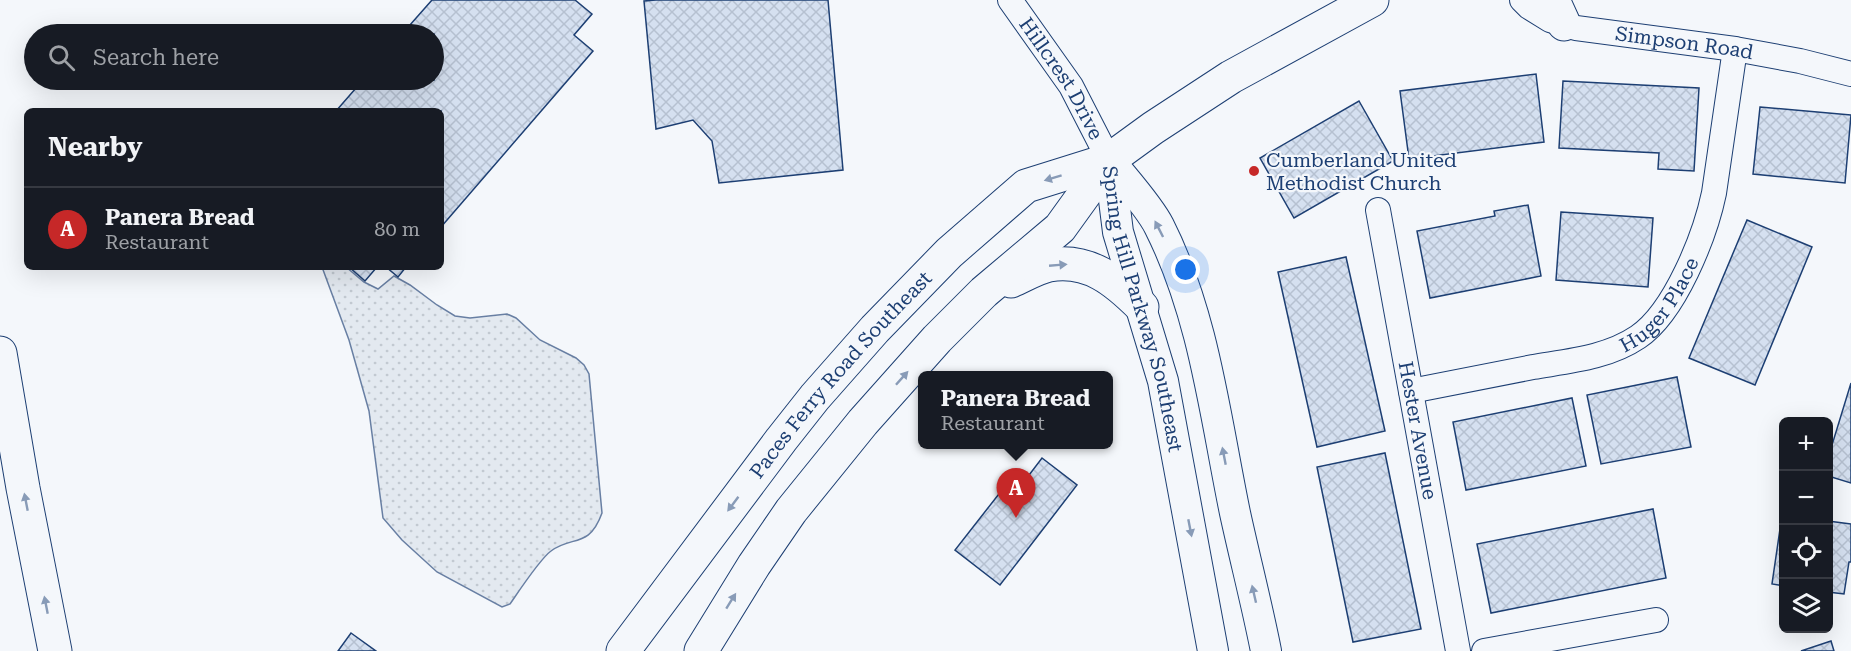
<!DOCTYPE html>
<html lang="en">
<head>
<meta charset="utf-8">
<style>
  :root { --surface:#171b24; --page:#242831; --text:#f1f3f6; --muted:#9ea1a6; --line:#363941; --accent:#c62828 }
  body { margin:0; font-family:"Roboto Serif",serif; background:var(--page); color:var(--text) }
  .controls { position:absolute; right:18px; bottom:18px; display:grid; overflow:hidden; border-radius:9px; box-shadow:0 6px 24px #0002 }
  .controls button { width:54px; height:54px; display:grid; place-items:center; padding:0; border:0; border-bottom:2px solid var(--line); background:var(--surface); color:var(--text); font:30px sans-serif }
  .you { position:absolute; left:1186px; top:270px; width:21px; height:21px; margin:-15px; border:4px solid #fff; border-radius:50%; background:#1a73e8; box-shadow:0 0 0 9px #1a73e833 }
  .badge { display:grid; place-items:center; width:39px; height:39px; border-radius:50%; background:var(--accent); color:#fff; font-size:20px; font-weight:700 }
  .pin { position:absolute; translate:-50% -50px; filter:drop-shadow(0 2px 3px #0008) }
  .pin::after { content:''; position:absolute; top:32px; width:21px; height:18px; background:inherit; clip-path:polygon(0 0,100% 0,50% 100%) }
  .popup { position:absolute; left:918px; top:371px; width:195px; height:78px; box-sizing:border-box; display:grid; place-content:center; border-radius:9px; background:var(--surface); filter:drop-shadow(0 2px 4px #0005); font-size:20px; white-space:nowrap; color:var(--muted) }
  .popup b { font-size:22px; color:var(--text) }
  .popup::after { content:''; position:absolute; left:50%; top:100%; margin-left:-12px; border:12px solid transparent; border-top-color:var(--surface) }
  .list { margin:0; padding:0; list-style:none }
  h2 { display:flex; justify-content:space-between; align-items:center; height:78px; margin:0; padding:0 24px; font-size:26px }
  h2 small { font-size:20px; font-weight:400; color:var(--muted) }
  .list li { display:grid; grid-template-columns:39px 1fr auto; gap:18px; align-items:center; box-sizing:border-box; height:84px; padding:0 24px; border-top:2px solid var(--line) }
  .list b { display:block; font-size:22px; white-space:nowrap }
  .list p { margin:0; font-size:20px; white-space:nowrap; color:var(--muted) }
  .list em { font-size:20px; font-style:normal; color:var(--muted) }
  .icon { flex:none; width:33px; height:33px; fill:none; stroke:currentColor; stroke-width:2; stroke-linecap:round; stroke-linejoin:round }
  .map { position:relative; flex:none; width:1851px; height:651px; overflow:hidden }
  .search { position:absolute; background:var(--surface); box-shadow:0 6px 24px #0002; left:24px; top:24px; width:420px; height:66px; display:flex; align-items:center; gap:15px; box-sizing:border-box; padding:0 21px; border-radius:33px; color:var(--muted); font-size:22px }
  .panel { position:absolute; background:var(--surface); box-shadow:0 6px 24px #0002; left:24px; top:108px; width:420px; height:162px; border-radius:9px }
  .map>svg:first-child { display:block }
  .grass { fill:url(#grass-dots); stroke:#687fa3; stroke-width:1.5 }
  .building { fill:url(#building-cross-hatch); stroke:#1d3f73; stroke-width:1.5 }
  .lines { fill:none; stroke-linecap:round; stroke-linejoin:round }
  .minor-casing { stroke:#1d3f73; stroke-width:26 }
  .tertiary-casing { stroke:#1d3f73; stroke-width:32 }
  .secondary-casing { stroke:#1d3f73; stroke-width:35 }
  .motorway-casing { stroke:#1d3f73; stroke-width:35 }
  .minor { stroke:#f4f7fb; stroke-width:24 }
  .tertiary { stroke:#f4f7fb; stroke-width:30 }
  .secondary { stroke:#f4f7fb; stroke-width:33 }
  .motorway { stroke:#f4f7fb; stroke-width:33 }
  .oneway { fill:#889bb7 }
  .poi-dot { fill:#c62828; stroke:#f4f7fb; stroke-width:2 }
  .labels { text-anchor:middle; stroke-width:4.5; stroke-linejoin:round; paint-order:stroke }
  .street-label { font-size:20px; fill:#1d3f73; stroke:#f4f7fb }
  .poi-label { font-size:20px; fill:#1d3f73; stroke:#f4f7fb; text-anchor:start }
</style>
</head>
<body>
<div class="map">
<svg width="1851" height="651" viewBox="0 0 1851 651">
  <defs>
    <pattern id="grass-dots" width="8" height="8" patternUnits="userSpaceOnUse" patternTransform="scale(1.5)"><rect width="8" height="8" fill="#e3e9f0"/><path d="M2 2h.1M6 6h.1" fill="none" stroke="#c2c9d1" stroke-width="1.8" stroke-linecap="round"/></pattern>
    <pattern id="building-cross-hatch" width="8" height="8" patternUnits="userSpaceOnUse" patternTransform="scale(1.5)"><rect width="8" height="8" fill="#d5e0f0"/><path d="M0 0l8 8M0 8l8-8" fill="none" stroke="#b6c1d1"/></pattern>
  </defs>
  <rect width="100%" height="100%" fill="#f4f7fb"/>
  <path class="grass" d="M 322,267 L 346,267 L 364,282 L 378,289 L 394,276 L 410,285 L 437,305 L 455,316 L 470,318 L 507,314 L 516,318 L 540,340 L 576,358 L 584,365 L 589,374 L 602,513 C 589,549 572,535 551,551 C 540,559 519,591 510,604 L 502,607 L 437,572 L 402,540 L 383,518 L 369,411 L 349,340 Z"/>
  <path class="building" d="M 432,0 L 575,0 L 592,14 L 574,35 L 593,51 L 441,227 L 441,111 L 336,111 L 363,80 L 434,80 L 434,34 L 402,34 Z
    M 656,0 L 828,0 L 843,170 L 719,183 L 712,141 L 693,120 L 656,129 L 644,1 Z
    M 1536,74 L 1544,142 L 1409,159 L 1400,91 Z
    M 1563,81 L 1699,88 L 1694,171 L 1658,169 L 1659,153 L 1559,148 Z
    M 1359,101 L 1393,161 L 1294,218 L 1260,158 Z
    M 1760,107 L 1851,115 L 1845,183 L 1753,174 Z
    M 1528,205 L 1541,276 L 1430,298 L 1417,231 L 1495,216 L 1494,211 Z
    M 1561,212 L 1653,218 L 1648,287 L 1556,280 Z
    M 1747,220 L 1812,247 L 1755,385 L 1689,358 Z
    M 1346,257 L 1385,431 L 1317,447 L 1278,272 Z
    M 349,267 L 377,267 L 365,281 Z
    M 386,267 L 406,267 L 398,277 Z
    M 1677,377 L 1691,447 L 1601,464 L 1587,395 Z
    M 1851,383 L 1851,483 L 1828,476 L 1828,458 Z
    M 1572,398 L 1586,466 L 1466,490 L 1453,422 Z
    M 1385,453 L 1421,629 L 1353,642 L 1317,467 Z
    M 1042,458 L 1077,485 L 1000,585 L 955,550 L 1013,476 L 1023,483 Z
    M 1653,509 L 1666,578 L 1491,613 L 1477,544 Z
    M 1828,521 L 1851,524 L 1851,562 L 1849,562 L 1844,594 L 1828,592 Z
    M 1781,522 L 1784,522 L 1784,586 L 1772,584 Z
    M 351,633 L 376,651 L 338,651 Z
    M 1831,641 L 1834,651 L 1801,651 Z"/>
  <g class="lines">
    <defs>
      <g id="minor">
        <path id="s1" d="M 1010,0 L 1071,86 L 1109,160"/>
        <path id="s2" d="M 1522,0 L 1529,7 L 1550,20 L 1576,28 L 1735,49 L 1800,61 L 1851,74"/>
        <path id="s3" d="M 1378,210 L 1458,651"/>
        <path id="s4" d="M 1411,391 C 1451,383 1492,375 1533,367 C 1568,361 1607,358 1638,337 C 1675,312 1705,236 1714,193 L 1735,49"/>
        <path d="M 1484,651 L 1656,620"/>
      </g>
      <g id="tertiary">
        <path d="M 1109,160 C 1124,179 1149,206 1159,226 C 1204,315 1215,416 1235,513 C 1245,559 1257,605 1266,651"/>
        <path id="s5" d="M 1109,160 L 1118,232 L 1163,381 L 1213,651"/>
      </g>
      <g id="secondary">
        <path d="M 1553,0 L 1564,24"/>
        <path d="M 1011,281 C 1023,276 1036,268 1049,265 C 1089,258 1116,281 1142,307"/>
        <path id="s6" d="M 623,651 L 781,440 L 815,397 L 875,329 L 949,253 L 1026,186 L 1109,160"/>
        <path d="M 701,651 L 754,565 L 791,511 L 863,422 L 937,339 L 984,292 L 1060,228 L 1109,160 L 1153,128 L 1231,77 L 1372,0"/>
      </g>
      <path id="motorway" d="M 0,353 L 23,488 L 55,651"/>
    </defs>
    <use href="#minor" class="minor-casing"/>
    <use href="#tertiary" class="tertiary-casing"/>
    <use href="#secondary" class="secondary-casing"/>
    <use href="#motorway" class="motorway-casing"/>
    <use href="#minor" class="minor"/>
    <use href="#tertiary" class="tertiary"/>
    <use href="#secondary" class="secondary"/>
    <use href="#motorway" class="motorway"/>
  </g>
  <defs><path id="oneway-solid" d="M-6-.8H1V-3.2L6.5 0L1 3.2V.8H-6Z" transform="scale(1.5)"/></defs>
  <g class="oneway">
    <use href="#oneway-solid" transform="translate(1053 178) rotate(163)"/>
    <use href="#oneway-solid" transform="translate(1159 229) rotate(-117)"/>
    <use href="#oneway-solid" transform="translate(1058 265) rotate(-5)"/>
    <use href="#oneway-solid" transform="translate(902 378) rotate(-48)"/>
    <use href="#oneway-solid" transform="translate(1224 456) rotate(-101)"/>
    <use href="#oneway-solid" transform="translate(26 502) rotate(-101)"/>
    <use href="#oneway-solid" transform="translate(733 504) rotate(127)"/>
    <use href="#oneway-solid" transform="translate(1190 528) rotate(79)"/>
    <use href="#oneway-solid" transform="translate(1254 594) rotate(-103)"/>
    <use href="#oneway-solid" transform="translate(731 601) rotate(-58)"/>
    <use href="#oneway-solid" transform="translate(46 605) rotate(-101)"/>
  </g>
  <circle class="poi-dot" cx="1254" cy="171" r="6"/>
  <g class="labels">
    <g class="street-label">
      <text dy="7" stroke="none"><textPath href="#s2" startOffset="171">Simpson Road</textPath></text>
      <text dy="7" stroke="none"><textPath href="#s1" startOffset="94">Hillcrest Drive</textPath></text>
      <text dy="7" stroke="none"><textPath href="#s4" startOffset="273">Huger Place</textPath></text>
      <text dy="7" stroke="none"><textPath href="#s5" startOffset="153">Spring Hill Parkway Southeast</textPath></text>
      <text dy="7" stroke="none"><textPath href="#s6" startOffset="352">Paces Ferry Road Southeast</textPath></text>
      <text dy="7" stroke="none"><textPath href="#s3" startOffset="224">Hester Avenue</textPath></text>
    </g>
    <g class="poi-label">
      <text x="1266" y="167">Cumberland United<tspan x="1266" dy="23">Methodist Church</tspan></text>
    </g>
  </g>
</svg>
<div class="controls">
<button>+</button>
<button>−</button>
<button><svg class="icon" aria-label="locate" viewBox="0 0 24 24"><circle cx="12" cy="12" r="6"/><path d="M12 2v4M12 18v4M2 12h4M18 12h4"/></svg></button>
<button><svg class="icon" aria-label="layers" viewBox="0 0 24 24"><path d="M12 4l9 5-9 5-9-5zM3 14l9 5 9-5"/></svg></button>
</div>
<div class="you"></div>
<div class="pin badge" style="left:1016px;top:518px">A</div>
<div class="popup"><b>Panera Bread</b>Restaurant</div>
<div class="search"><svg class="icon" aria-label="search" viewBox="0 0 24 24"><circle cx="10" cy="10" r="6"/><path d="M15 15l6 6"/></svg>Search here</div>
<section class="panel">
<h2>Nearby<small></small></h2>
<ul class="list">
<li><span class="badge">A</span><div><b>Panera Bread</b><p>Restaurant</p></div><em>80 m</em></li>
</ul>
</section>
</div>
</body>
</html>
